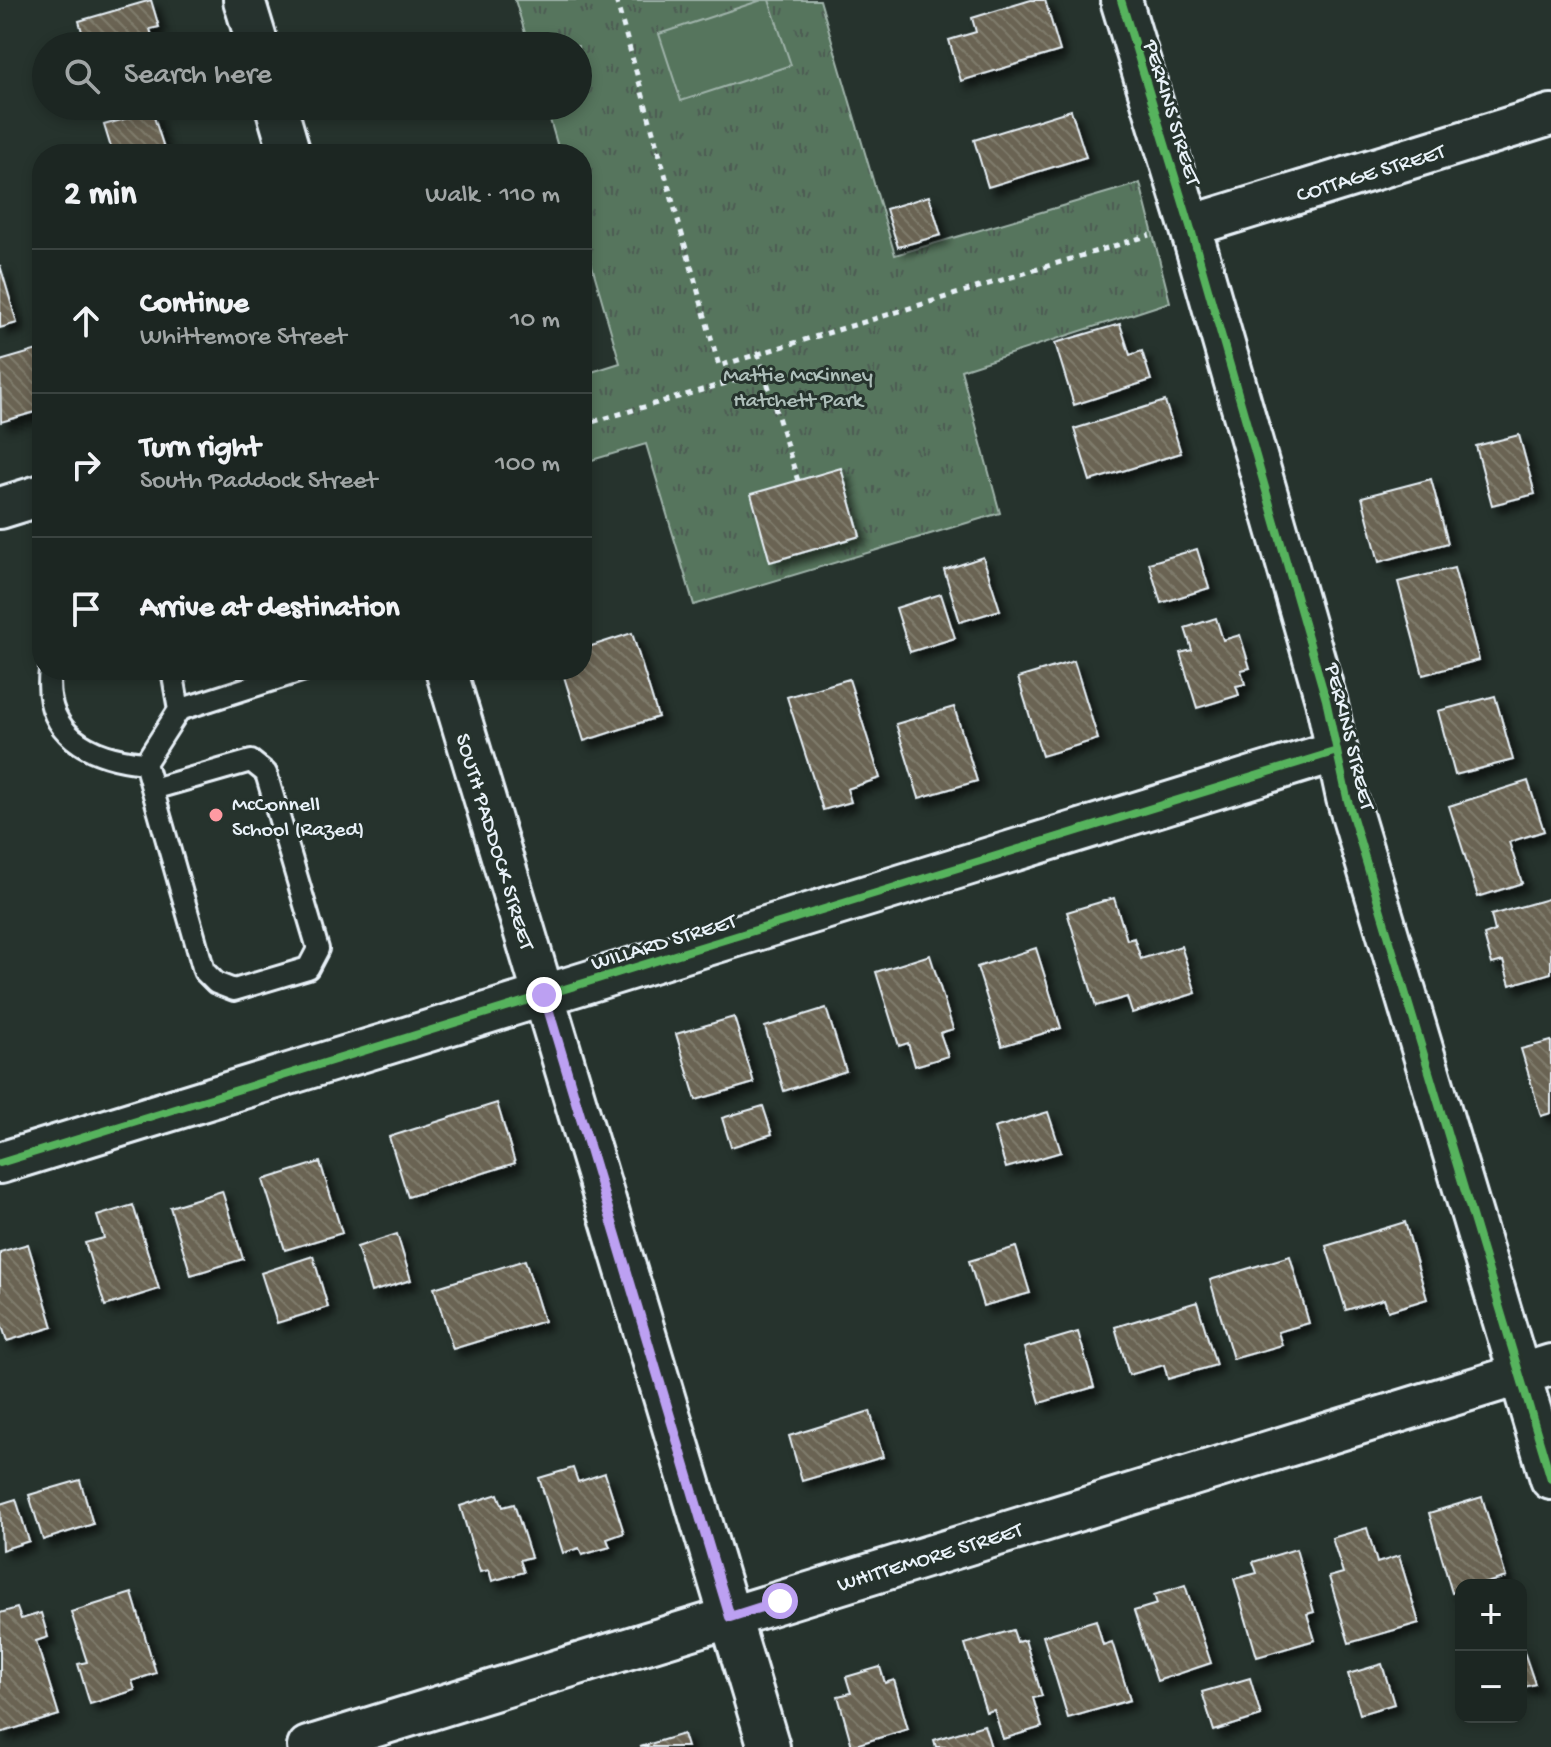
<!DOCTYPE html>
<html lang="en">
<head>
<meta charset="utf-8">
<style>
  :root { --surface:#1c2622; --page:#252e2a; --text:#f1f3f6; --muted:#a0a5a5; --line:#3a4340 }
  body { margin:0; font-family:"Gochi Hand",sans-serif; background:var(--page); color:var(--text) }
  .controls { position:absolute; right:24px; bottom:24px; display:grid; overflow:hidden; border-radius:16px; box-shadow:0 4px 12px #0003 }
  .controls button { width:72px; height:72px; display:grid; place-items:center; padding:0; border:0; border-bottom:2px solid var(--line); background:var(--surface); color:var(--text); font:40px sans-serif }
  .stop { position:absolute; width:24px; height:24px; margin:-18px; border:6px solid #bca0f2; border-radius:50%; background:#fff }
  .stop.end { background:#bca0f2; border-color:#fff; box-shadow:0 2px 8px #0008 }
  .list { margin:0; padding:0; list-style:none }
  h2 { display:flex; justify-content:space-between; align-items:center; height:104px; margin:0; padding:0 32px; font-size:34px }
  h2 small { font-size:26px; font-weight:400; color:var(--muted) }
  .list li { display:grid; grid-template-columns:52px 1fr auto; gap:24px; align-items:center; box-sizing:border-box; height:144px; padding:0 32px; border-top:2px solid var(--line) }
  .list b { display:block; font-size:30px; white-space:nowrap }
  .list p { margin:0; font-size:26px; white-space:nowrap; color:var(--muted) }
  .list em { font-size:26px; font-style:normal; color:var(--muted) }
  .icon { flex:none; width:44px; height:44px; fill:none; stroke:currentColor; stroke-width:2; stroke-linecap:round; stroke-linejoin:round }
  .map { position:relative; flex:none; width:1551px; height:1747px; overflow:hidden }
  .search { position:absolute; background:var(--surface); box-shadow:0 4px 12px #0003; left:32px; top:32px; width:560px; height:88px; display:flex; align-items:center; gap:20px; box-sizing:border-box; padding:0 28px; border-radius:44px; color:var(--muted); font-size:30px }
  .panel { position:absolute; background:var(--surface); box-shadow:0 4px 12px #0003; left:32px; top:144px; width:560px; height:536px; border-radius:32px }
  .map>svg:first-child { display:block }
  .grass { fill:url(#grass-tufts); stroke:#9fb3aa; stroke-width:2 }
  .pitch { fill:#56755d; stroke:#9fb3aa; stroke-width:2 }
  .building { fill:url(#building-back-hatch); stroke:#e8f1f8; stroke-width:2; filter:url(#shadow) }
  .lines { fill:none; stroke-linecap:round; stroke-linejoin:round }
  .lane-casing { stroke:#e8f1f8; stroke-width:26 }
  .street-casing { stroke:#e8f1f8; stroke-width:46 }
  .path { stroke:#e8f1f8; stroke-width:5; stroke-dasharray:6 6; stroke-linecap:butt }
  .lane { stroke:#26332d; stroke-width:20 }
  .street { stroke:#26332d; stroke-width:40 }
  .cycleway-casing { stroke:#26332d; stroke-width:13 }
  .cycleway { stroke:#56b35d; stroke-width:8 }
  .route { stroke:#bca0f2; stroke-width:10 }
  .poi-dot { fill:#ff9aa2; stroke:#26332d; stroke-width:3 }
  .labels { text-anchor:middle; stroke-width:6; stroke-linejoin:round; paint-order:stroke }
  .street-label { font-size:22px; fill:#e8f1f8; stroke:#26332d }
  .park-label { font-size:22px; fill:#aebfba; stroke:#26332d }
  .poi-label { font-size:22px; fill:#e8f1f8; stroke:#26332d; text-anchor:start }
</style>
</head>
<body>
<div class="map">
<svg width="1551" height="1747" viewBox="0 0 1551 1747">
  <defs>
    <pattern id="grass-tufts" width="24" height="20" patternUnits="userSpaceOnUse" patternTransform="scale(2)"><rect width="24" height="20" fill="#56755d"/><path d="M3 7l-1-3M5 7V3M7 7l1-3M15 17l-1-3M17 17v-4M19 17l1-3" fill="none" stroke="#4d5c53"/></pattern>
    <pattern id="building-back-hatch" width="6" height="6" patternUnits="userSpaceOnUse" patternTransform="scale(2)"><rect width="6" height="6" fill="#6a6453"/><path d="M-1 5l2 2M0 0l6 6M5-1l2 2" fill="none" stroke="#7f7b6c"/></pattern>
    <filter id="shadow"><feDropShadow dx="7" dy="7" stdDeviation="4" flood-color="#0009"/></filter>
  </defs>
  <rect width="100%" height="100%" fill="#26332d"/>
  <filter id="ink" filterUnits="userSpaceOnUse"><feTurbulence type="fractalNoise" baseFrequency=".0125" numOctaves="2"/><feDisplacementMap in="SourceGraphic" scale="16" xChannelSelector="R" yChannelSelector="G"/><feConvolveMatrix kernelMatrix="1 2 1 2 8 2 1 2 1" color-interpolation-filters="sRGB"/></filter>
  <g filter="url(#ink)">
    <path class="grass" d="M 515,0 L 820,0 L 895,255 L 1140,183 L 1170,302 L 961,370 L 1000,513 L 694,605 L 646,444 L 582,463 L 582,375 L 620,363 L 582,231 L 582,154 L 560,154 L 546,106 L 578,106 L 578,46 L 529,46 Z"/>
    <path class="pitch" d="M 762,0 L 769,0 L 791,65 L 681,101 L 659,34 Z"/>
    <path class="building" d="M 151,0 L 159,27 L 150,29 L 155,46 L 86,46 L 79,21 Z
      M 1031,0 L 1045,0 L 1060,51 L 961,81 L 949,40 L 976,32 L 972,18 Z
      M 1071,110 L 1086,157 L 988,187 L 974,140 Z
      M 152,111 L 166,154 L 113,154 L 104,125 Z
      M 929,196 L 941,235 L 898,247 L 886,209 Z
      M 0,265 L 17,323 L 0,328 Z
      M 1120,324 L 1130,355 L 1142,351 L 1151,380 L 1074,405 L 1055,343 Z
      M 41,349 L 42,410 L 1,422 L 0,361 Z
      M 1165,401 L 1181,453 L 1090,481 L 1074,429 Z
      M 1519,435 L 1535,494 L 1492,505 L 1476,446 Z
      M 841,468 L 860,536 L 770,562 L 751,494 Z
      M 1431,479 L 1448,543 L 1379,562 L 1362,497 Z
      M 1197,549 L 1209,588 L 1161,603 L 1149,563 Z
      M 983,557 L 1000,610 L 960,622 L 944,570 Z
      M 1454,568 L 1479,660 L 1423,675 L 1398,582 Z
      M 941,594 L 955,638 L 910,652 L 896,608 Z
      M 1216,618 L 1223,640 L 1240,635 L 1250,668 L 1241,670 L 1245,684 L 1236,686 L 1239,695 L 1197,708 L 1180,653 L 1192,650 L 1185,628 Z
      M 632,633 L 658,717 L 584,741 L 562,670 L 582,670 L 582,649 Z
      M 1074,661 L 1098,739 L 1042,756 L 1018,678 Z
      M 849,679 L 880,778 L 847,789 L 851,802 L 823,810 L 787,697 Z
      M 1495,696 L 1513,760 L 1455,775 L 1438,711 Z
      M 954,707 L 977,781 L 919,798 L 896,724 Z
      M 1528,781 L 1544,831 L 1509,842 L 1522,883 L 1478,897 L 1449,806 Z
      M 1114,898 L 1127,940 L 1134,938 L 1141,959 L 1181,946 L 1196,993 L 1132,1013 L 1127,997 L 1096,1006 L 1067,912 Z
      M 1551,898 L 1551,973 L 1510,985 L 1503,961 L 1492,964 L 1484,935 L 1495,931 L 1491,915 Z
      M 1036,948 L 1061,1028 L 1002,1046 L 977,967 Z
      M 930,955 L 953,1029 L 940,1033 L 948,1056 L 915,1066 L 908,1043 L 899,1046 L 876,972 Z
      M 826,1008 L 846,1071 L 784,1091 L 765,1027 Z
      M 734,1017 L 754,1083 L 696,1100 L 676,1034 Z
      M 1551,1041 L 1551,1113 L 1541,1116 L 1521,1049 Z
      M 497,1103 L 515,1163 L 408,1197 L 389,1137 Z
      M 763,1106 L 772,1134 L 731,1147 L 722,1118 Z
      M 1048,1112 L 1061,1152 L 1006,1168 L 994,1128 Z
      M 320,1162 L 342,1233 L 285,1250 L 263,1180 Z
      M 222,1191 L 243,1259 L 191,1275 L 170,1207 Z
      M 133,1205 L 159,1289 L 105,1306 L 85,1243 L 104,1238 L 97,1216 Z
      M 1405,1222 L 1427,1299 L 1388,1311 L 1384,1299 L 1346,1310 L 1326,1246 Z
      M 397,1234 L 411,1280 L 371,1292 L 357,1247 Z
      M 28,1244 L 53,1327 L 7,1341 L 0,1320 L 0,1252 Z
      M 1016,1247 L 1030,1293 L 983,1306 L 969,1261 Z
      M 313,1256 L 328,1307 L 277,1323 L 261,1273 Z
      M 1290,1256 L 1309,1323 L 1278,1332 L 1282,1345 L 1233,1359 L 1210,1280 Z
      M 525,1260 L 544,1321 L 453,1349 L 434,1288 Z
      M 1197,1302 L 1216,1365 L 1168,1379 L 1164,1365 L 1129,1375 L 1115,1327 Z
      M 1078,1332 L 1094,1387 L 1040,1403 L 1024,1348 Z
      M 870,1411 L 883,1457 L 802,1481 L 789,1436 Z
      M 573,1468 L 578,1482 L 605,1473 L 624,1533 L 607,1539 L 610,1547 L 582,1555 L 579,1548 L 563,1553 L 539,1478 Z
      M 80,1480 L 93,1524 L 43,1540 L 29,1495 Z
      M 498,1494 L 503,1507 L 514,1504 L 531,1557 L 520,1560 L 524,1572 L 492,1581 L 489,1570 L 480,1572 L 460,1506 Z
      M 1482,1497 L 1506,1577 L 1479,1585 L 1461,1585 L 1461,1590 L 1452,1593 L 1429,1513 Z
      M 16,1499 L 29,1541 L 2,1550 L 0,1504 Z
      M 1367,1528 L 1377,1563 L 1399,1556 L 1419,1623 L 1349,1643 L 1329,1577 L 1343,1573 L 1332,1538 Z
      M 1296,1549 L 1314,1612 L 1307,1614 L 1315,1640 L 1257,1657 L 1234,1579 L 1257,1573 L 1253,1562 Z
      M 1185,1585 L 1211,1663 L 1157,1681 L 1134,1611 L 1157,1604 L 1154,1595 Z
      M 132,1593 L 156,1673 L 132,1681 L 135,1690 L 90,1704 L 78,1664 L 87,1662 L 71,1612 Z
      M 17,1608 L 21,1619 L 41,1613 L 48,1637 L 36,1641 L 59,1715 L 0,1733 L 0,1613 Z
      M 1096,1620 L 1103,1645 L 1112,1642 L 1130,1700 L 1068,1718 L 1043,1636 Z
      M 1013,1630 L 1017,1642 L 1025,1640 L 1042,1696 L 1033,1698 L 1042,1727 L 1003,1739 L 994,1710 L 986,1712 L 965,1644 Z
      M 1521,1643 L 1535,1684 L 1521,1688 Z
      M 1382,1664 L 1394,1704 L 1360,1714 L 1348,1674 Z
      M 880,1667 L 885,1683 L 894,1680 L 908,1729 L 852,1746 L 838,1696 L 851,1693 L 846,1677 Z
      M 1250,1678 L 1261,1716 L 1214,1731 L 1202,1692 Z
      M 984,1725 L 991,1747 L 936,1747 L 934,1740 Z
      M 683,1734 L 687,1747 L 640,1747 Z"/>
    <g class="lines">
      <defs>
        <path id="lane" d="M 50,670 C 42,734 89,758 145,763
          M 172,670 L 179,710
          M 153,789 L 251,761 L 266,773 L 318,949 L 308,968 L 234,990 L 216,983 L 204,971 L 145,763 L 179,710 L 304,670"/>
        <path id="street" d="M 244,0 L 258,46
          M 1121,0 L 1190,226 L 1326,700 L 1347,798 L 1551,1479
          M 276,106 L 290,154
          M 1190,226 L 1551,115
          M 0,508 L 42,495
          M 446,670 L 769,1747
          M 0,1163 L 1337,751
          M 308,1747 L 1551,1365"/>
      </defs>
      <use href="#lane" class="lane-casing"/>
      <use href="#street" class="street-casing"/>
      <path class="path" d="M 616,0 L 719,366 L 1150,235
        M 764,372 L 798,481
        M 582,425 L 764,372 L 758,354"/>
      <use href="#lane" class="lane"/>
      <use href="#street" class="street"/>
      <defs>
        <path id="cycleway" d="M 1121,0 L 1190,226 L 1326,700 L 1347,798 L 1551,1479
          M 0,1163 L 1337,751"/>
      </defs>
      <use href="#cycleway" class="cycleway-casing"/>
      <use href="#cycleway" class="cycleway"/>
    </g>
  </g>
  <g class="lines" filter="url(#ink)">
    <path class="route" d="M 544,995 L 730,1617 L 780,1601"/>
  </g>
  <circle class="poi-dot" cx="216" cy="815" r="8"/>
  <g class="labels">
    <g class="street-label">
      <text transform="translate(1174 112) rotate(73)" y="8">PERKINS STREET</text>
      <text transform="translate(1370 171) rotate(-17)" y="8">COTTAGE STREET</text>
      <text transform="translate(1352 736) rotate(76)" y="8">PERKINS STREET</text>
      <text transform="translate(497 841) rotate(73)" y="8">SOUTH PADDOCK STREET</text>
      <text transform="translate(663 940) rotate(-17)" y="8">WILLARD STREET</text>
      <text transform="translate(929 1555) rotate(-17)" y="8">WHITTEMORE STREET</text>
    </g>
    <g class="park-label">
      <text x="798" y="381">Mattie McKinney<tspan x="798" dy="25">Hatchett Park</tspan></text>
    </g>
    <g class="poi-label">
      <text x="232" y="810">McConnell<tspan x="232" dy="25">School (Razed)</tspan></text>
    </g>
  </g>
</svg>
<div class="controls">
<button>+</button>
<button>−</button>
</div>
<div class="stop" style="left:780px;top:1601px"></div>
<div class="stop end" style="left:544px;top:995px"></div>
<div class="search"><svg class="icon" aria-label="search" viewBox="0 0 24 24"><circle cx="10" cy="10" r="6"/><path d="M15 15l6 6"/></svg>Search here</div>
<section class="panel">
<h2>2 min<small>Walk · 110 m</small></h2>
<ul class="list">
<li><svg class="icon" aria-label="ahead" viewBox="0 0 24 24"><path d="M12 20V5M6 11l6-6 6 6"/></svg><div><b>Continue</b><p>Whittemore Street</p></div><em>10 m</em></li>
<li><svg class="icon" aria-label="right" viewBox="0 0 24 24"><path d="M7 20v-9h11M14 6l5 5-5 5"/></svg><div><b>Turn right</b><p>South Paddock Street</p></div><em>100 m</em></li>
<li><svg class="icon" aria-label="arrive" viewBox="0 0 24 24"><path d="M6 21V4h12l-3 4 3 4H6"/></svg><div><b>Arrive at destination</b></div></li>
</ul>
</section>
</div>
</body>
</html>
